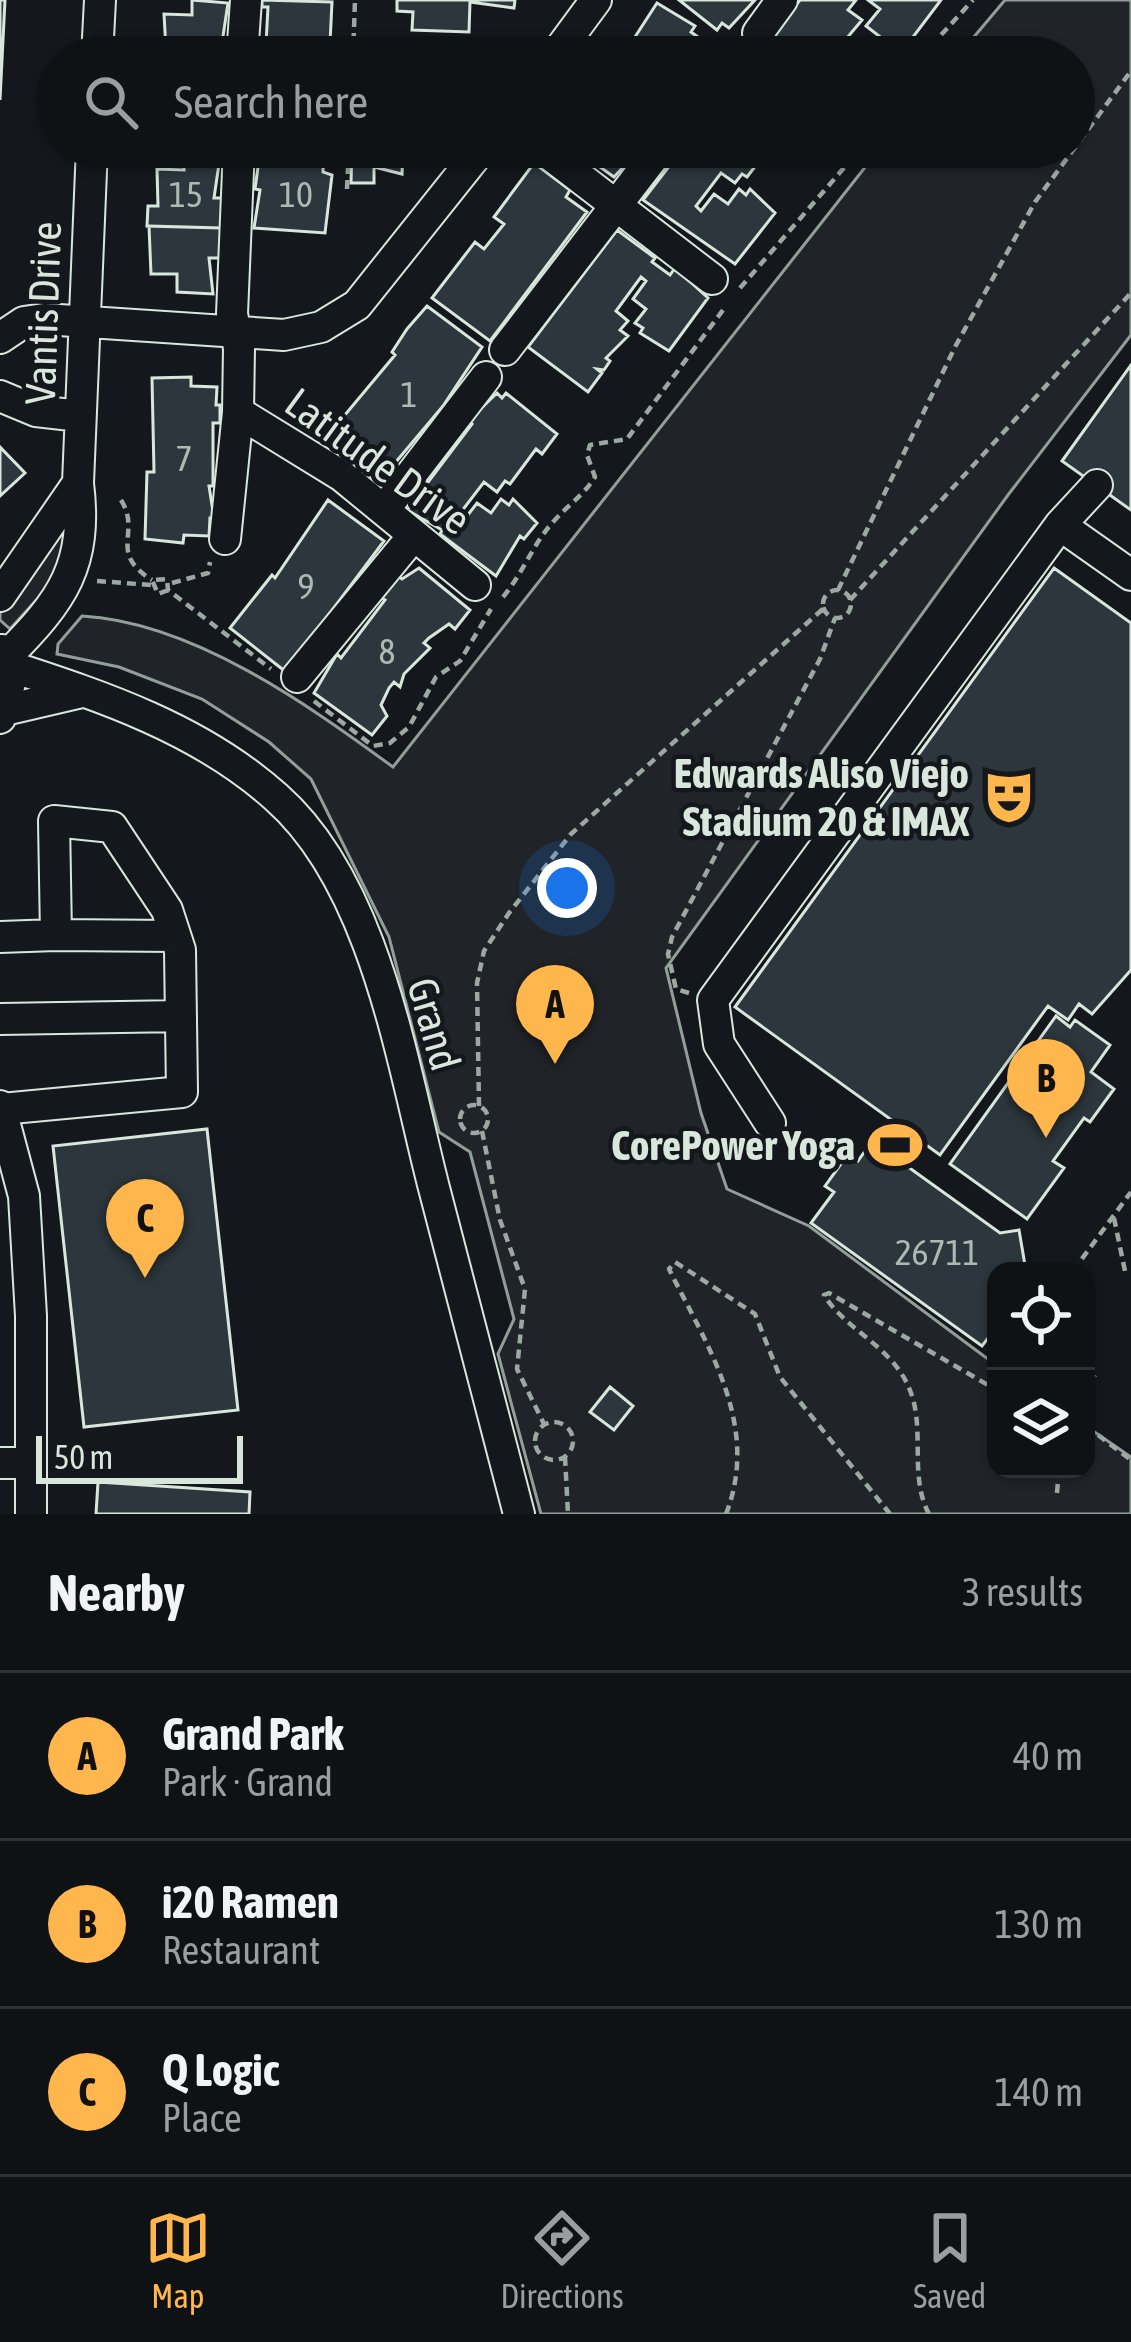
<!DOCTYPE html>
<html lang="en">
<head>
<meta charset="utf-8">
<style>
  :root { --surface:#0f1215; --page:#1d2022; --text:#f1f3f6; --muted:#9b9ea0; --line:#2f3234; --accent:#ffb74d }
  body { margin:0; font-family:"Asap Condensed",sans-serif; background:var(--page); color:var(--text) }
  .controls { position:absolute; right:36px; bottom:36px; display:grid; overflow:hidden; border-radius:24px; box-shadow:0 3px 9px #0004 }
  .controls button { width:108px; height:108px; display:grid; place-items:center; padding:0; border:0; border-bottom:3px solid var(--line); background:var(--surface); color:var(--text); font:60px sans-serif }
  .scale { position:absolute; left:36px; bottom:30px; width:207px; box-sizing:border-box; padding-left:12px; border:6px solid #d8e6dc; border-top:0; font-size:33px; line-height:42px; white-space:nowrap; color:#d8e6dc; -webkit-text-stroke:9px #14181c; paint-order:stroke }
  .you { position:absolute; left:567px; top:888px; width:42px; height:42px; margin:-30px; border:9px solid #fff; border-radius:50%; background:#1a73e8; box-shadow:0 0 0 18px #1a73e833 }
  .badge { display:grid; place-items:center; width:78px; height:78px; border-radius:50%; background:var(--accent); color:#111; font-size:39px; font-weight:700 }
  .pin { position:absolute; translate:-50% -99px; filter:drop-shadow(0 3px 6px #0008) }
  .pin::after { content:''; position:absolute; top:63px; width:42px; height:36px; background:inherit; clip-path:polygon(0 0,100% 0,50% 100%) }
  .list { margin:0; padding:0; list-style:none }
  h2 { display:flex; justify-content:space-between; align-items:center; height:156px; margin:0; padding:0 48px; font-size:51px }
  h2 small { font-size:39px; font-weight:400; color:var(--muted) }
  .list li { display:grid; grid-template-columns:78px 1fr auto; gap:36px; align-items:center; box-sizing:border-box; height:168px; padding:0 48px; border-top:3px solid var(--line) }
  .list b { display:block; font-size:45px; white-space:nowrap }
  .list p { margin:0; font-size:39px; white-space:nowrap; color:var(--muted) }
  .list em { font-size:39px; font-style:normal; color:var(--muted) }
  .icon { flex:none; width:66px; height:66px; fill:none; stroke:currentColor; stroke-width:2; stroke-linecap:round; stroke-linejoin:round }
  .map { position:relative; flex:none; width:1131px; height:1514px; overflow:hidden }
  .search { position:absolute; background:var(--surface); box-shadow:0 3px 9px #0004; left:36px; right:36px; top:36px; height:132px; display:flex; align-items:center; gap:30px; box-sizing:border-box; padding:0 42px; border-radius:66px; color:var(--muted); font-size:45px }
  .sheet { height:660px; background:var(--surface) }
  nav { display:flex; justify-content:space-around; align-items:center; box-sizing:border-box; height:168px; border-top:3px solid var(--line); background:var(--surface); font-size:33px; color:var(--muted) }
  nav a { display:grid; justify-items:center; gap:6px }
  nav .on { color:var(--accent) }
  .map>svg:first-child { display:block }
  .green { fill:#202428; stroke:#939e99; stroke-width:3 }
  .building { fill:#2c363c; stroke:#d8e6dc; stroke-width:3 }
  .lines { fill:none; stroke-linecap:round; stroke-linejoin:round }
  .minor-casing { stroke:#d8e6dc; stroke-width:34 }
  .path { stroke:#9da8a2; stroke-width:4.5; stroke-dasharray:9 6; stroke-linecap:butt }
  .minor { stroke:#14181c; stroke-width:30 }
  .labels { text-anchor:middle; stroke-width:9; stroke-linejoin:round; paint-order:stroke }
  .number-label { font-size:36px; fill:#adbab4 }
  .street-label { font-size:42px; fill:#d8e6dc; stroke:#14181c }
  .poi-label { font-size:42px; font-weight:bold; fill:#d8e6dc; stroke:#14181c; text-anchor:end }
</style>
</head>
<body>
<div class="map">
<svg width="1131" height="1514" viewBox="0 0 1131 1514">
  <rect width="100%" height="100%" fill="#14181c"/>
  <path class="green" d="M 1005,0 L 1131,0 L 1131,335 L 1008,495 L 666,968 L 701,1113 L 727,1189 L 809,1226 L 996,1365 L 996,1469 L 1086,1469 L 1086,1426 L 1131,1457 L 1131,1514 L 541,1514 L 498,1354 L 514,1319 L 470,1152 L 439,1132 L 389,937 L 311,779 L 269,742 L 202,699 L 119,667 L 57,654 L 58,644 L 82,616 C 192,622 307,704 393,767 L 881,147 L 1074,147 L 1074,57 L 957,57 Z
    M 70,531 L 50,585 L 10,629 L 0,620 L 0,606 L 59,535 Z"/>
  <path class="building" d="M 0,0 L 5,0 L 0,100 Z
    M 192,0 L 228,3 L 222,43 L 234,43 L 234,57 L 157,57 L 157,50 L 166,50 L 164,14 L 192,15 Z
    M 262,0 L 332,2 L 330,43 L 266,44 L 268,7 L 262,7 Z
    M 397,0 L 515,0 L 514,8 L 470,2 L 469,32 L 412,30 L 413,12 L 397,11 Z
    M 679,0 L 755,0 L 729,28 L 722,23 L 717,30 Z
    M 800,0 L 856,0 L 848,10 L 862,20 L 831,57 L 774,57 L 762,48 Z
    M 868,0 L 941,0 L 901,53 L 866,26 L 880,9 Z
    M 657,3 L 695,26 L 691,32 L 712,47 L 705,57 L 622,57 Z
    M 255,147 L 324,147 L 323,172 L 332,175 L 325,233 L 254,228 L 260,190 L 255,189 L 259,160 L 254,160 Z
    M 352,147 L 403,147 L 402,174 L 374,167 L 374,183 L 351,183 Z
    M 642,147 L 614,177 L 579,152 L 581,147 Z
    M 684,147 L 770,147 L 747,177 L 742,174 L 735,183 L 721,173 L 696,206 L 701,211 L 714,194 L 728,204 L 739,189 L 746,195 L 750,189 L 775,213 L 735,264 L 643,200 Z
    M 184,153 L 220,157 L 214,198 L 226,198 L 226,222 L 220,228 L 147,226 L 148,206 L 158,206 L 157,169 L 184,170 Z
    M 534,163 L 570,190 L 566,197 L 587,212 L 490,341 L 432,298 L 475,242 L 484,249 L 504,224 L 494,217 Z
    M 149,226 L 221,228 L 220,258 L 209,258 L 213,294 L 177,292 L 177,274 L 151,274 Z
    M 617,230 L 655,258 L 652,262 L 670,275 L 675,268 L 708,298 L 669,351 L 640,333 L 643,328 L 635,323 L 646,309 L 633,299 L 646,281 L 641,277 L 616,311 L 628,321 L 620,330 L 628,336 L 606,358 L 610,361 L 604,370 L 597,369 L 602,373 L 588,392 L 528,347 Z
    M 427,306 L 482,347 L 443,406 L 379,482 L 345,456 L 348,453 L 324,440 L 395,355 L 392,352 L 407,329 Z
    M 1131,365 L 1131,510 L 1062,461 Z
    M 191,377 L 191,386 L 217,387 L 216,405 L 220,405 L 220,423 L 213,423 L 213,486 L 209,486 L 214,518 L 210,518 L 209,536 L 184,535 L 183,543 L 145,539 L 147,472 L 154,472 L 152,378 Z
    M 497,393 L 502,398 L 506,393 L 557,434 L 542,454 L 536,449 L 510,484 L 505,481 L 497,492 L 484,482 L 458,516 L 464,520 L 477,503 L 491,513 L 501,499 L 509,505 L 513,499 L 537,523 L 524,539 L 520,536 L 496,576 L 440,534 L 442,530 L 407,510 L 472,424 L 468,421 Z
    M 0,447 L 25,473 L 0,496 Z
    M 328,500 L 384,541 L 286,672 L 230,628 L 272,575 L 275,578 Z
    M 419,568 L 470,610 L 455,629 L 449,624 L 429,638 L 424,643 L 430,648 L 404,674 L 400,687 L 394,682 L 389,688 L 381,705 L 387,716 L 372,735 L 314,693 L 337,654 L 341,658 L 385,600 L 380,597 L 397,575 L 402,579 Z
    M 1054,568 L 1131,623 L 1131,970 L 1092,1014 L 1079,1004 L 1068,1020 L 1048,1006 L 940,1155 L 735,1007 Z
    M 1056,1016 L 1070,1027 L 1075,1020 L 1110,1045 L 1091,1072 L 1114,1089 L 1090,1122 L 1084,1118 L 1053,1161 L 1064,1168 L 1027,1219 L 950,1164 Z
    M 207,1129 L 238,1410 L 84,1427 L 53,1146 Z
    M 872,1141 L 1000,1233 L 1019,1230 L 1026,1271 L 996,1271 L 996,1328 L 982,1346 L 811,1223 L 834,1192 L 825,1186 L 848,1154 L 858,1161 Z
    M 610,1387 L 633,1406 L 614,1430 L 590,1412 Z
    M 98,1482 L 250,1492 L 249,1514 L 96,1514 Z"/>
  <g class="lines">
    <defs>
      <path id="minor" d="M 758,33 L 782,0
        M 97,57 L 100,0
        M 242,57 L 246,0
        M 554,57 L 596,0
        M 239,147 L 232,314 L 239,348 L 238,412 L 342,476 L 475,585
        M 540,147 L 712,279
        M 0,338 L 24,322 L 44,319 L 284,335 L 321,327 L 357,305 L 483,147
        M 505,350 L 661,147
        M 0,396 L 36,411 L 80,416
        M 384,510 L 486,377
        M 1060,525 L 1131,575
        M 225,539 L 238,412
        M 0,596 L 78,483
        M 6,657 C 63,600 88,565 78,483 L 92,147
        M 9,666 C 104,697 200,729 276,797 C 376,885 402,1064 434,1188 C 463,1297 490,1405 519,1514
        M 297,677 L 414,535
        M 5,710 L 78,693
        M 0,718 L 12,676 L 2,650
        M 56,935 L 175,936
        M 0,937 L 56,935 L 54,821 L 112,827 L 167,910 L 180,950 L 182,1092 L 1,1109
        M 0,1019 L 181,1016
        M 0,1106 L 24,1196 L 31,1316 L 31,1514
        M 770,1123 L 719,1044 L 713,1000 L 1060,525 L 1097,485
        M 0,1463 L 31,1463"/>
    </defs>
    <use href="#minor" class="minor-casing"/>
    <path class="path" d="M 353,57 L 355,0
      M 921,57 L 973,0
      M 347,189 L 349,147
      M 740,288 L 862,147
      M 41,382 L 42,346
      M 121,500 C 142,533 107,552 152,580
      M 97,581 L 151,585
      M 172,583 L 208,573 L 210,562
      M 168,590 L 158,594 L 152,580 L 167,579 L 168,590 L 271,669
      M 838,590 L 955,347 L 1035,202 L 1131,71
      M823 604a14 14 0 1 1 28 0a14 14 0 1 1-28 0Z
      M 503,597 C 523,573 534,542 554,521 C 568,505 583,496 595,477 L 587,455 L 590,445 L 627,439 L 726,306
      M 850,600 L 1131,293
      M 314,701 L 373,746 L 390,743 L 409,727 L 436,677 L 460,661 L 491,609
      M 689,993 L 676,989 L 668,954 L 672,937 L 820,659 L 835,618
      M460 1119a14 14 0 1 1 28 0a14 14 0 1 1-28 0Z
      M 479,1106 L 477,983 L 484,951 L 509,913 L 571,834 L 824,608
      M 482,1131 L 500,1220 L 525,1289 L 517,1369 L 544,1424
      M 1114,1218 L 1125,1271
      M 1073,1271 L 1131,1192
      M 1086,1388 L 1095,1375
      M535 1441a19 19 0 1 1 38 0a19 19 0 1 1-38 0Z
      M 1086,1426 L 1131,1460
      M 565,1457 L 568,1514
      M 1057,1493 L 1059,1469
      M 726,1514 C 761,1425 707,1346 669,1269 L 675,1262 L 755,1314 L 780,1377 L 890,1514
      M 929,1514 C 909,1477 925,1431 911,1393 C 895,1347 847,1332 824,1295 L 829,1293 L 988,1385 L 996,1373"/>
    <use href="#minor" class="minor"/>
  </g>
  <defs>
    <symbol id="theatre-bare" viewBox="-9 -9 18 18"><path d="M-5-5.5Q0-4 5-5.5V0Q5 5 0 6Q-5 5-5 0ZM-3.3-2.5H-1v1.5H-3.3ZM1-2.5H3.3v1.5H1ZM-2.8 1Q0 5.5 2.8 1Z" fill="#ffb74d" stroke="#14181c" stroke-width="2.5" paint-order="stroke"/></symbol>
    <symbol id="stadium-bare" viewBox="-9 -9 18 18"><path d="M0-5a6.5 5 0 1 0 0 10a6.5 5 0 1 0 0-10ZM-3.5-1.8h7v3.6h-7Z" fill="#ffb74d" stroke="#14181c" stroke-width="2.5" paint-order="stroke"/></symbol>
  </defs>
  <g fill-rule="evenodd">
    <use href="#theatre-bare" x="971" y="759" width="76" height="76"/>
    <use href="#stadium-bare" x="857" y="1107" width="76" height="76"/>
  </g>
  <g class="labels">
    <g class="number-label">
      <text x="186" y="207">15</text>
      <text x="296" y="207">10</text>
      <text x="409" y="407">1</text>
      <text x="184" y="471">7</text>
      <text x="306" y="599">9</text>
      <text x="387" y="664">8</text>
      <text x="937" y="1265">26711</text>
    </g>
    <g class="street-label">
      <text transform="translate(43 313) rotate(-88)" y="15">Vantis Drive</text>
      <text transform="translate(378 461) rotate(36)" y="15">Latitude Drive</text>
      <text transform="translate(434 1024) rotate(74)" y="15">Grand</text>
    </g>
    <g class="poi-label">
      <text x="969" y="788">Edwards Aliso Viejo<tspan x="969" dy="48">Stadium 20 &amp; IMAX</tspan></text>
      <text x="855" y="1160">CorePower Yoga</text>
    </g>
  </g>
</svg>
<div class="controls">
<button><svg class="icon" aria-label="locate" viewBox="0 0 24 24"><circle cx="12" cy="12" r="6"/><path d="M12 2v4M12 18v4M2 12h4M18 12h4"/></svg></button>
<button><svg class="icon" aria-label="layers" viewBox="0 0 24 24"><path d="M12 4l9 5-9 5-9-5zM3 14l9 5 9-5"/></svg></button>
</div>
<div class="scale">50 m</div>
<div class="you"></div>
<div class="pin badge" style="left:555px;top:1064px">A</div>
<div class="pin badge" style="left:1046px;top:1138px">B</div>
<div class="pin badge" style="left:145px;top:1278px">C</div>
<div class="search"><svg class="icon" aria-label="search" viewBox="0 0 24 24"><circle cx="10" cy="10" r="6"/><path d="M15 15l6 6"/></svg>Search here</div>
</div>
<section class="sheet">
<h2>Nearby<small>3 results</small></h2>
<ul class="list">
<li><span class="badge">A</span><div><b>Grand Park</b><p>Park · Grand</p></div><em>40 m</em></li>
<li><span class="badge">B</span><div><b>i20 Ramen</b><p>Restaurant</p></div><em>130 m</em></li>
<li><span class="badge">C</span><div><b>Q Logic</b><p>Place</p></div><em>140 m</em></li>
</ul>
</section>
<nav>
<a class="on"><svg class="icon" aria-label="map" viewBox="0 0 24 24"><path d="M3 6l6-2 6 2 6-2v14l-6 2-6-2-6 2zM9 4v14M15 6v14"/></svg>Map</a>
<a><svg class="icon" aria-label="directions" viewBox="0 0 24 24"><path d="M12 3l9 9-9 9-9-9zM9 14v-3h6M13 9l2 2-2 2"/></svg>Directions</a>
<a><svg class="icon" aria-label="saved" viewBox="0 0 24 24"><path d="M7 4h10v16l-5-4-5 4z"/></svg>Saved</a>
</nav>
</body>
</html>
